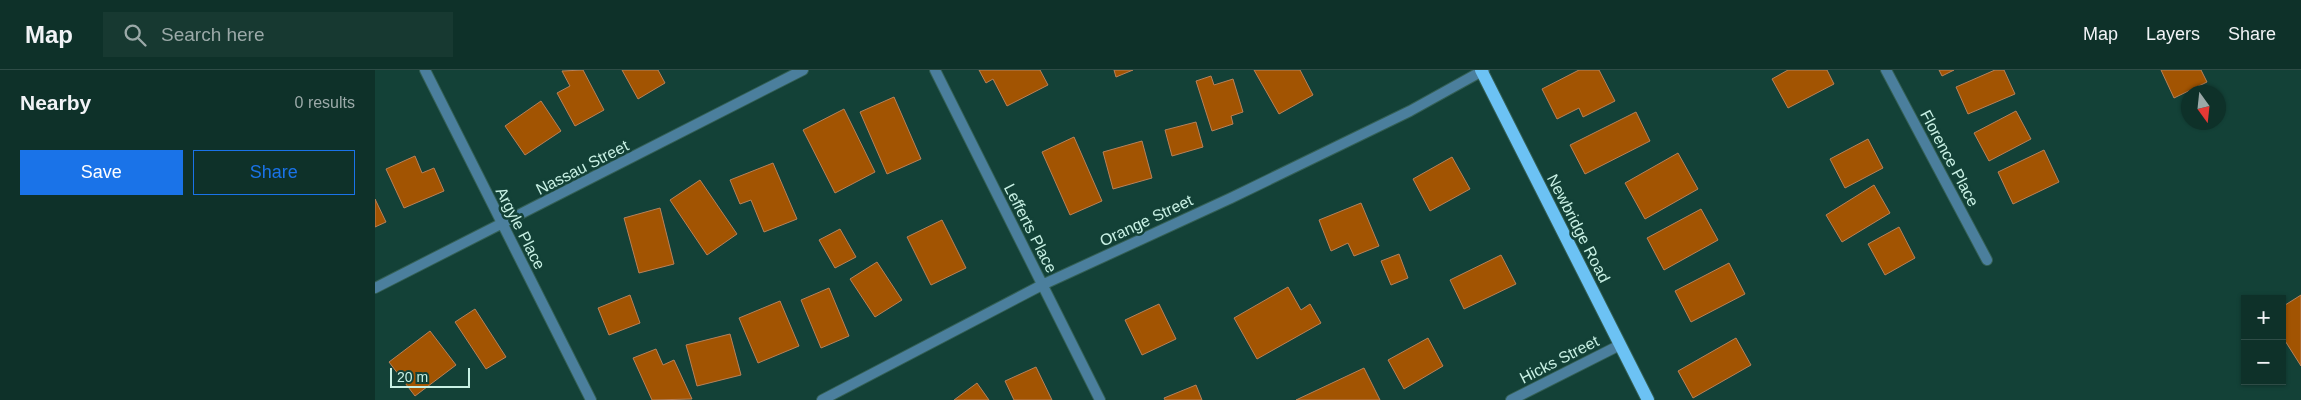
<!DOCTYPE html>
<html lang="en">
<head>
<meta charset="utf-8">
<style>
  :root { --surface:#0e3129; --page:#173931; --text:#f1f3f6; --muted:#9ba9a8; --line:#2e4c46; --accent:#1a73e8 }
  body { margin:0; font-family:Helvetica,sans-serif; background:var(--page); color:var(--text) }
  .controls { position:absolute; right:15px; bottom:15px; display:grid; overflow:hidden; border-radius:0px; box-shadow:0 1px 4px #0004 }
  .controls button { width:45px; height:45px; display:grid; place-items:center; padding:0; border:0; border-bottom:1px solid var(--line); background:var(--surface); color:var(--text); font:25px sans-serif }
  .compass { position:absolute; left:1806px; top:15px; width:45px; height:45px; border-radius:50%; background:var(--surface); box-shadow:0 1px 4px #0004; rotate:165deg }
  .scale { position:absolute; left:15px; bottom:12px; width:80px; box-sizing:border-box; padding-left:5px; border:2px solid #c8f0e4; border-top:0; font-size:14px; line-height:18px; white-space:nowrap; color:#c8f0e4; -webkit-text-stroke:4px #134137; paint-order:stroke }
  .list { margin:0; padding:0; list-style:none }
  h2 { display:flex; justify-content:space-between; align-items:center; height:65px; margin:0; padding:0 20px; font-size:21px }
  h2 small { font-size:16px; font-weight:400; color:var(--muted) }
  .actions { display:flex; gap:10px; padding:15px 20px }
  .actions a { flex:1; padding:11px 0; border:1px solid var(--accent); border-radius:0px; text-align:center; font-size:18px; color:var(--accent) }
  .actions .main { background:var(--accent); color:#fff }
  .icon { flex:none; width:28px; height:28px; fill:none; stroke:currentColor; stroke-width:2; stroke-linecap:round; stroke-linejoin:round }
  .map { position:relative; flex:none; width:1926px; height:330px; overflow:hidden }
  header { display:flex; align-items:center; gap:30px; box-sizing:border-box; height:70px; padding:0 25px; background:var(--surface); border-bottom:1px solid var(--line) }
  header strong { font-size:24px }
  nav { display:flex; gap:28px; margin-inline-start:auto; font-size:18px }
  .search { width:350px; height:45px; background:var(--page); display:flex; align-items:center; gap:12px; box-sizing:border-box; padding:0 18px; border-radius:0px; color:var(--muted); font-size:19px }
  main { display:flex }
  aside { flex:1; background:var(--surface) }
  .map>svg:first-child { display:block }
  .building { fill:#a25402; stroke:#b8815a }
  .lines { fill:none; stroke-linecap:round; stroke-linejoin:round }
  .street-casing { stroke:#346056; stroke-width:12 }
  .primary-casing { stroke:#346056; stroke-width:14 }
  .street { stroke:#4b7f9d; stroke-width:10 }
  .primary { stroke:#6cc2f4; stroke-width:12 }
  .labels { text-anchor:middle; stroke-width:5; stroke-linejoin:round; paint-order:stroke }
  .street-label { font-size:16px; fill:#c8f0e4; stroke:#134137 }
</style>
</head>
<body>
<header>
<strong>Map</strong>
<div class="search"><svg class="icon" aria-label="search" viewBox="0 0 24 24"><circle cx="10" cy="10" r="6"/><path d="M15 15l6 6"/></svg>Search here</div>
<nav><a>Map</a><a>Layers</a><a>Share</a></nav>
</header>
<main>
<aside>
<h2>Nearby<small>0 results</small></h2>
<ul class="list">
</ul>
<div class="actions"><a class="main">Save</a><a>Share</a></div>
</aside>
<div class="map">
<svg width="1926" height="330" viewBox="0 0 1926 330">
  <rect width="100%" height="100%" fill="#134137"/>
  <path class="building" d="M 208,0 L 229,40 L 200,56 L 182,23 L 195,16 L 187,1 Z
    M 247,0 L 283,0 L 290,13 L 263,29 Z
    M 604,0 L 665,0 L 673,15 L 632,36 L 618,9 L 611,13 Z
    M 739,0 L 758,0 L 741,7 Z
    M 879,0 L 925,0 L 938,25 L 904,44 Z
    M 1204,0 L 1224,0 L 1240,31 L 1208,47 L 1204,38 L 1182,49 L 1167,19 Z
    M 1413,0 L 1452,0 L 1459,14 L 1413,38 L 1397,9 Z
    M 1564,0 L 1579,0 L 1567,6 Z
    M 1620,0 L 1629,0 L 1640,24 L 1593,44 L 1581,17 Z
    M 1786,0 L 1826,0 L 1832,12 L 1799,28 Z
    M 836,6 L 839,15 L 858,9 L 868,42 L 856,46 L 858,54 L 837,61 L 821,11 Z
    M 519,27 L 546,89 L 512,104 L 485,42 Z
    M 166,31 L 186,61 L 150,85 L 130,56 Z
    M 469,39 L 500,102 L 460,123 L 428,60 Z
    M 1641,41 L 1656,69 L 1614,91 L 1599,63 Z
    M 1261,42 L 1275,71 L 1210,104 L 1195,75 Z
    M 821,52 L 828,77 L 797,86 L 790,60 Z
    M 699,67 L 727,131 L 695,145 L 667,82 Z
    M 1493,69 L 1508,98 L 1470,118 L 1455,89 Z
    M 767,71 L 777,108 L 738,119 L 728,82 Z
    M 1669,80 L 1684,112 L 1638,134 L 1623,102 Z
    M 1303,83 L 1323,119 L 1270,149 L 1250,113 Z
    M 40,86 L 47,103 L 59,98 L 69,121 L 29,138 L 11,99 Z
    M 1077,87 L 1095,119 L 1055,141 L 1038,109 Z
    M 398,93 L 422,149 L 389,162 L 376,130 L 365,134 L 355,110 Z
    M 325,110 L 362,164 L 332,185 L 295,130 Z
    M 1499,115 L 1515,143 L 1467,172 L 1451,145 Z
    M 0,129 L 11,152 L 0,157 Z
    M 986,133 L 1004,176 L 979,186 L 973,173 L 956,181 L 944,150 Z
    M 285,138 L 299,194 L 264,203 L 249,148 Z
    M 1326,139 L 1343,170 L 1289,200 L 1272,168 Z
    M 567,150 L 591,198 L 556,215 L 532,167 Z
    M 1524,157 L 1540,188 L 1510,205 L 1493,174 Z
    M 465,159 L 481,187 L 460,198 L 444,170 Z
    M 1024,184 L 1033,208 L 1016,215 L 1006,191 Z
    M 1126,185 L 1141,214 L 1089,239 L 1075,210 Z
    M 502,192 L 527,230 L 500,247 L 475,209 Z
    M 1354,193 L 1370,224 L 1316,252 L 1300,221 Z
    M 913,217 L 926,240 L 935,234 L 946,253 L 882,289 L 859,248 Z
    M 454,218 L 474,266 L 446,278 L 426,230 Z
    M 255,225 L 265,253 L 234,265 L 223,238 Z
    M 1926,225 L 1926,296 L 1907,266 L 1907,237 Z
    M 405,231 L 424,276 L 383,293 L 364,248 Z
    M 784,234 L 801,269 L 767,285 L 750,250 Z
    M 100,239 L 131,287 L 111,299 L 80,252 Z
    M 55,261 L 81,295 L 40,326 L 14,292 Z
    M 355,264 L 366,305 L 322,316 L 311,275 Z
    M 1053,268 L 1068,296 L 1029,319 L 1013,290 Z
    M 1361,268 L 1376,295 L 1318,328 L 1303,301 Z
    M 281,279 L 288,295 L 299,290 L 317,329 L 277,330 L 258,288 Z
    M 661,297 L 677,330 L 639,330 L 630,311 Z
    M 989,298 L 1005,330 L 921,330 Z
    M 602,313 L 614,330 L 579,330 Z
    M 821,315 L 827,330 L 790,330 L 789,328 Z"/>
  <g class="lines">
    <defs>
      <path id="street" d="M 50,0 L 216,330
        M 560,0 L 725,330
        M 1511,0 L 1612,190
        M 0,218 L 428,0
        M 447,330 L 667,215 L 856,128 L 1035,41 L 1109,0
        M 1136,330 L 1245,275"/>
      <path id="primary" d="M 1106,0 L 1273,330"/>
    </defs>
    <use href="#street" class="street-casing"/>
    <use href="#primary" class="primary-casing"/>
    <use href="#street" class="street"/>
    <use href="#primary" class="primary"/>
  </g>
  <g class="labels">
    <g class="street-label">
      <text transform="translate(1575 88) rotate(62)" y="6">Florence Place</text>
      <text transform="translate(207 97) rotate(-27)" y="6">Nassau Street</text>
      <text transform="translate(771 150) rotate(-25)" y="6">Orange Street</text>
      <text transform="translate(146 158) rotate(63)" y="6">Argyle Place</text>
      <text transform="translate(656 158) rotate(63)" y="6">Lefferts Place</text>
      <text transform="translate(1204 158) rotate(63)" y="6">Newbridge Road</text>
      <text transform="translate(1184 289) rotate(-27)" y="6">Hicks Street</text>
    </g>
  </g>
</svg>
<div class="controls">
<button>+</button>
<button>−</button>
</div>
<svg class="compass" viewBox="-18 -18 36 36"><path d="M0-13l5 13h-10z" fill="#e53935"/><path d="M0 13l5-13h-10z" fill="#9ba9a8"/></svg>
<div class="scale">20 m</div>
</div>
</main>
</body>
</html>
